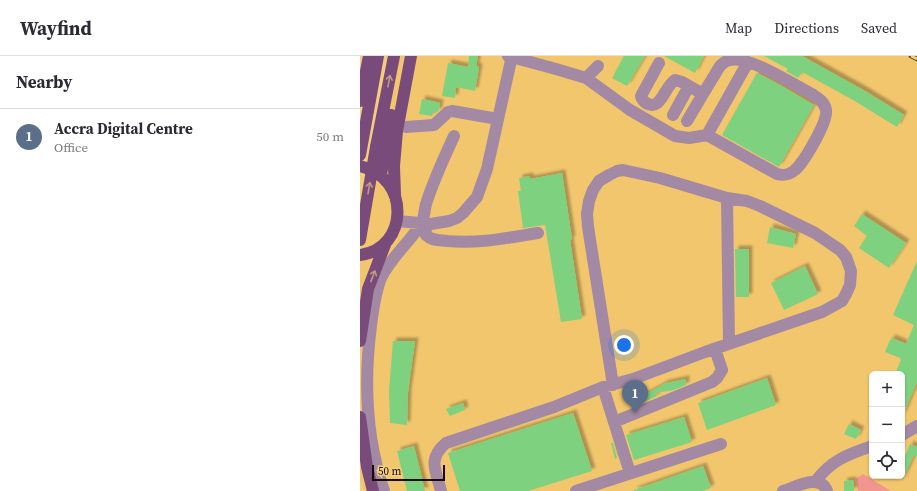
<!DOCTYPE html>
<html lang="en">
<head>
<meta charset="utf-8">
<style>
  :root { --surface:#fff; --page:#f2f2f3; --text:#2b2b33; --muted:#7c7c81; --line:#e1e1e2; --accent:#ea580c }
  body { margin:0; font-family:"Source Serif 4",serif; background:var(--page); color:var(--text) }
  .controls { position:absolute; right:12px; bottom:12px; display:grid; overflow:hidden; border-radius:6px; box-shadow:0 1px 3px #0004 }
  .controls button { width:36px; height:36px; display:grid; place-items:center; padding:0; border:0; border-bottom:1px solid var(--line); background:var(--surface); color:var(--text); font:20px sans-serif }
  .scale { position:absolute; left:12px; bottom:10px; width:73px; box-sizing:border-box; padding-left:4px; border:2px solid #160b00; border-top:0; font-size:11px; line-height:14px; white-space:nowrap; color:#160b00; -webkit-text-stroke:3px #f5ce7d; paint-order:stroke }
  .you { position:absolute; left:264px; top:289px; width:14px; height:14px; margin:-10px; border:3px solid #fff; border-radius:50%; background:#1a73e8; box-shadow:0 0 0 6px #1a73e833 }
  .badge { display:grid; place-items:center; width:26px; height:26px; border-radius:50%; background:var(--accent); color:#fff; font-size:13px; font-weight:700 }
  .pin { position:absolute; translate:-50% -33px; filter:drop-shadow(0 1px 2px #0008) }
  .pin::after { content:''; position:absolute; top:21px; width:14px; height:12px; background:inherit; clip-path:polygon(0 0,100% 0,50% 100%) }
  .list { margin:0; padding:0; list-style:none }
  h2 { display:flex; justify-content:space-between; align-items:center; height:52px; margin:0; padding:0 16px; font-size:17px }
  h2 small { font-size:13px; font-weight:400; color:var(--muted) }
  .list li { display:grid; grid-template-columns:26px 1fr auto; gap:12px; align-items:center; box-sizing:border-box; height:56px; padding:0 16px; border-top:1px solid var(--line) }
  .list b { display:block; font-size:15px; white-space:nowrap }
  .list p { margin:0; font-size:13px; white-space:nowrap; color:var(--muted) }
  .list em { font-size:13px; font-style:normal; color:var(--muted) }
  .icon { flex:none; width:22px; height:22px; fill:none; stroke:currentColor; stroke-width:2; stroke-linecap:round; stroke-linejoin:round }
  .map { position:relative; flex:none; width:557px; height:435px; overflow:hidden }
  header { display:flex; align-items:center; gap:24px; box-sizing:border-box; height:56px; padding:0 20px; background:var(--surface); border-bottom:1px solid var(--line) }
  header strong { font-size:19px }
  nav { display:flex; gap:22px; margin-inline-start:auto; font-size:14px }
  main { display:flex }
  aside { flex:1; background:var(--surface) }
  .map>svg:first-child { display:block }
  .built { fill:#f1c66c; fill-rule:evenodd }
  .green { fill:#f3958f }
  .building { fill:#7ed17f; filter:url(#shadow) }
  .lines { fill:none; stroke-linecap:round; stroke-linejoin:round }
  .minor { stroke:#a389a4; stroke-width:12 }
  .major { stroke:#784b7b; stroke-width:12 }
  .rail-casing { stroke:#4c3a1e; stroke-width:4.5 }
  .rail { stroke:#f5ce7d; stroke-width:3; stroke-dasharray:9; stroke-linecap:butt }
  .major-bridge { stroke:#784b7b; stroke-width:12 }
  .oneway { stroke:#c39a7c }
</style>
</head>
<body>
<header>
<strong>Wayfind</strong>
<nav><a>Map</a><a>Directions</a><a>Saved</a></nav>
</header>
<main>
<aside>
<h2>Nearby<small></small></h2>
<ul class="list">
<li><span class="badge" style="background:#5c6f8a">1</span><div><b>Accra Digital Centre</b><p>Office</p></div><em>50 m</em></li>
</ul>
</aside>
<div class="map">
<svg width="557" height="435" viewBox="0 0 557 435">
  <defs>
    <filter id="shadow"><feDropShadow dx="3.5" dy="-3.5" stdDeviation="1" flood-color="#0004"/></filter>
  </defs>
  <rect width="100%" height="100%" fill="#f5ce7d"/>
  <path class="built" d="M 37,0 L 557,0 L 557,435 L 4,435 L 0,424 L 0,208 L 2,188 ZM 512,318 L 542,318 L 542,420 L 512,420 Z"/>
  <path class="green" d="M 503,418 L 531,435 L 498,435 L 496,423 Z"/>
  <path class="building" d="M 109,0 L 118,0 L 116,10 L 119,11 L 115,35 L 96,31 L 95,42 L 82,40 L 88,7 L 108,11 Z
    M 264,0 L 285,0 L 267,30 L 252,22 Z
    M 304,0 L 344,0 L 335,17 Z
    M 404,0 L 442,0 L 505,35 L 544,59 L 537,71 L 493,44 L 442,16 L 438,22 L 426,15 L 428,13 Z
    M 397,17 L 420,29 L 454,49 L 419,111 L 362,79 Z
    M 62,43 L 80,47 L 79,54 L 77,56 L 74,56 L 72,60 L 59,58 Z
    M 202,117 L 212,183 L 210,184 L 222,263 L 201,266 L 185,169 L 163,172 L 158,135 L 161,135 L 159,122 L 170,120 L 170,123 Z
    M 502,158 L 546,187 L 529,212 L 499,192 L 507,180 L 494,170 Z
    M 410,171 L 436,178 L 433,192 L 407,187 Z
    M 375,193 L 389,193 L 389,241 L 376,241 Z
    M 557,205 L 557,326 L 542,361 L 542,318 L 535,318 L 541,304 L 540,302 L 525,296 L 530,284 L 531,284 L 532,282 L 546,288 L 554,269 L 533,259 Z
    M 445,210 L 458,238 L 424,254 L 411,227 Z
    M 33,285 L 55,285 L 48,336 L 47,369 L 30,367 L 29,334 Z
    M 407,322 L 416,349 L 347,374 L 338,347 Z
    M 326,323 L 326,329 L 314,334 L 296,337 L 297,340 L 281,347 L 279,342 L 306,327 Z
    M 103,347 L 105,354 L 90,360 L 86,353 Z
    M 213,357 L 232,415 L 168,435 L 100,435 L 88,397 Z
    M 324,361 L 332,386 L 274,404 L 266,379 Z
    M 489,368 L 501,374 L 496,383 L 484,378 Z
    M 251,387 L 253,387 L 257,402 L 255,403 Z
    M 550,388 L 557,391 L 557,401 L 554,399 L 542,425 L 542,402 L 544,403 Z
    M 54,390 L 65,435 L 47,435 L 37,395 Z
    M 343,410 L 351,432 L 343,435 L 274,435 L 274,434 Z
    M 493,424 L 494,435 L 484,435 L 484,425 Z"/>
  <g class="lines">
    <path class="minor" d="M 148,0 L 196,13 L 226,22 L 270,54 L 315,80 L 329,82 L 347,79 L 388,6
      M 299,7 L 281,40 C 282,44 283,45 286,47 C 301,56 304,31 315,24 L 322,26 L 343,38 L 360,10 C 363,7 367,4 371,4 C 390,0 434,29 452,38 C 458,42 465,46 466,54 C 468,66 444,106 435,114 C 429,119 424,120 417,118 L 347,79
      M 226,22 L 238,10
      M 313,59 L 329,30
      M 327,65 L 343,38
      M 46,71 L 74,69 L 88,56 L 92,55 L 138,63
      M 367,142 L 369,288
      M 37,165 L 71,168 L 89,165 L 97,162 L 103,157 L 117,141 L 127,113 L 152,0
      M 65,167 L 66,179 C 72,185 80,184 87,185 C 118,188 147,182 178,177
      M 243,331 L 270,417
      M 254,366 L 352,326 L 357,322 L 362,314 L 355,293
      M 542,379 L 557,370
      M 456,425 C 471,404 489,398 512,390
      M 24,435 C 6,382 4,324 11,270 C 13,254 15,237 21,222 C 31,201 49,187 61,168 C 65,162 64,152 67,145 C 74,123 84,102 94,80
      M 81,435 C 76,415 67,403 86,387 L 194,351 L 243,331 L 273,323 L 345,296 L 462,256 L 482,245 L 486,238 L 490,229 L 491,215 L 486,201 L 480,194 L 455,177 L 400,150 L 387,145 L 367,142 L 300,122 L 263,114 L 257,115 L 249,119 L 239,125 L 233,134 L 229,145 L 227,158 L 228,171 L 253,329
      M 216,435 L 361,388
      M 423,435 C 436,431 460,417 467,435"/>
    <path class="major" d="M 0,45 L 9,0
      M 16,91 L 34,0
      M 0,99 L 18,0
      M 0,110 C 51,121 49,193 0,199
      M 21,119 L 31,59
      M 35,140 L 34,110 L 37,75 L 51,0
      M 0,285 L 8,233 L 26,186
      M 0,361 L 7,411 L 13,435"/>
    <defs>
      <path id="rail" d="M 551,0 L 557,3"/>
    </defs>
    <use href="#rail" class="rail-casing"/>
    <use href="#rail" class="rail"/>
    <path class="major-bridge" d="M 0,184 L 16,91"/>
  </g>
  <defs><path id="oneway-shaft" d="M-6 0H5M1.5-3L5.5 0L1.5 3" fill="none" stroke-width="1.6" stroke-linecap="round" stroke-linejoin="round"/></defs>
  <g class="oneway">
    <use href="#oneway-shaft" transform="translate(29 25) rotate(-80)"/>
    <use href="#oneway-shaft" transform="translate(9 132) rotate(-80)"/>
    <use href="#oneway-shaft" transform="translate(13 220) rotate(-70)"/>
  </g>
</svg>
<div class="controls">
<button>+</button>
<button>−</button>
<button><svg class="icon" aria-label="locate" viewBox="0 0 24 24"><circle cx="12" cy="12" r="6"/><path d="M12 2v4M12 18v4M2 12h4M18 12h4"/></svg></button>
</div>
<div class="scale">50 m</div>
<div class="you"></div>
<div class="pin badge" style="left:275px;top:357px;background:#5c6f8a">1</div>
</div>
</main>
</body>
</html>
